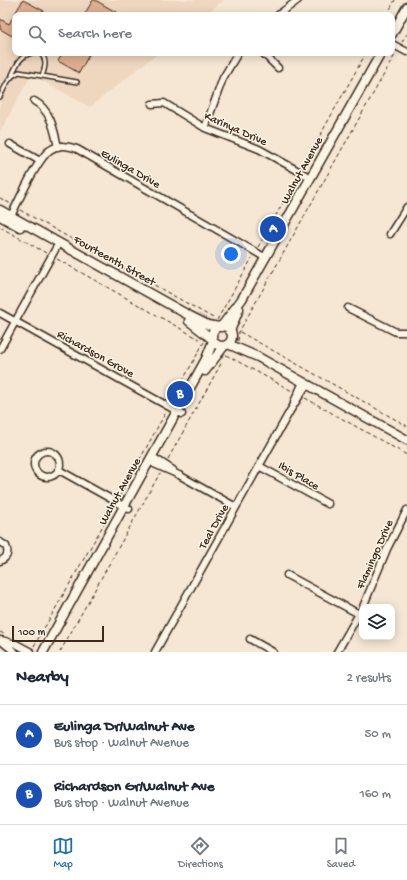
<!DOCTYPE html>
<html lang="en">
<head>
<meta charset="utf-8">
<style>
  :root { --surface:#fff; --page:#f6f6f7; --text:#1f2937; --muted:#747a83; --line:#e0e1e3; --accent:#1f6fb2 }
  body { margin:0; font-family:"Gochi Hand",sans-serif; background:var(--page); color:var(--text) }
  .controls { position:absolute; right:12px; bottom:12px; display:grid; overflow:hidden; border-radius:8px; box-shadow:0 2px 10px #0003 }
  .controls button { width:36px; height:36px; display:grid; place-items:center; padding:0; border:0; border-bottom:1px solid var(--line); background:var(--surface); color:var(--text); font:20px sans-serif }
  .scale { position:absolute; left:12px; bottom:10px; width:92px; box-sizing:border-box; padding-left:4px; border:2px solid #3b2a1e; border-top:0; font-size:11px; line-height:14px; white-space:nowrap; color:#3b2a1e; -webkit-text-stroke:3px #fcf5e5; paint-order:stroke }
  .you { position:absolute; left:231px; top:254px; width:14px; height:14px; margin:-10px; border:3px solid #fff; border-radius:50%; background:#1a73e8; box-shadow:0 0 0 6px #1a73e833 }
  .badge { display:grid; place-items:center; width:26px; height:26px; border-radius:50%; background:var(--accent); color:#fff; font-size:13px; font-weight:700 }
  .pin { position:absolute; translate:-50% -50%; border:2px solid #fff; box-shadow:0 1px 4px #0006 }
  .list { margin:0; padding:0; list-style:none }
  h2 { display:flex; justify-content:space-between; align-items:center; height:52px; margin:0; padding:0 16px; font-size:17px }
  h2 small { font-size:13px; font-weight:400; color:var(--muted) }
  .list li { display:grid; grid-template-columns:26px 1fr auto; gap:12px; align-items:center; box-sizing:border-box; height:60px; padding:0 16px; border-top:1px solid var(--line) }
  .list b { display:block; font-size:15px; white-space:nowrap }
  .list p { margin:0; font-size:13px; white-space:nowrap; color:var(--muted) }
  .list em { font-size:13px; font-style:normal; color:var(--muted) }
  .icon { flex:none; width:22px; height:22px; fill:none; stroke:currentColor; stroke-width:2; stroke-linecap:round; stroke-linejoin:round }
  .map { position:relative; flex:none; width:407px; height:652px; overflow:hidden }
  .search { position:absolute; background:var(--surface); box-shadow:0 2px 10px #0003; left:12px; right:12px; top:12px; height:44px; display:flex; align-items:center; gap:10px; box-sizing:border-box; padding:0 14px; border-radius:8px; color:var(--muted); font-size:15px }
  .sheet { height:172px; background:var(--surface) }
  nav { display:flex; justify-content:space-around; align-items:center; box-sizing:border-box; height:56px; border-top:1px solid var(--line); background:var(--surface); font-size:11px; color:var(--muted) }
  nav a { display:grid; justify-items:center; gap:2px }
  nav .on { color:var(--accent) }
  .map>svg:first-child { display:block }
  .built { fill:#efd6bf }
  .building { fill:#deaf8f; stroke:#3b2a1e }
  .lines { fill:none; stroke-linecap:round; stroke-linejoin:round }
  .lane-casing { stroke:#3b2a1e; stroke-width:6 }
  .street-casing { stroke:#3b2a1e; stroke-width:9 }
  .secondary-casing { stroke:#3b2a1e; stroke-width:11 }
  .path { stroke:#3b2a1e; stroke-width:1; stroke-dasharray:4 3; stroke-linecap:butt }
  .lane { stroke:#fcf5e5; stroke-width:3 }
  .street { stroke:#fcf5e5; stroke-width:6 }
  .secondary { stroke:#fcf5e5; stroke-width:8 }
  .labels { text-anchor:middle; stroke-width:3; stroke-linejoin:round; paint-order:stroke }
  .street-label { font-size:12px; fill:#3b2a1e; stroke:#fcf5e5 }
</style>
</head>
<body>
<div class="map">
<svg width="407" height="652" viewBox="0 0 407 652">
  <rect width="100%" height="100%" fill="#f6e7d4"/>
  <filter id="ink" filterUnits="userSpaceOnUse"><feTurbulence type="fractalNoise" baseFrequency=".025" numOctaves="2"/><feDisplacementMap in="SourceGraphic" scale="8" xChannelSelector="R" yChannelSelector="G"/><feConvolveMatrix kernelMatrix="1 2 1 2 8 2 1 2 1" color-interpolation-filters="sRGB"/></filter>
  <g filter="url(#ink)">
    <path class="built" d="M 0,0 L 224,0 L 205,15 L 15,15 L 15,53 L 158,53 L 90,107 L 31,75 L 0,132 Z"/>
    <path class="building" d="M 23,0 L 44,11 L 41,15 L 15,15 L 15,32 L 12,36 L 0,29 L 0,19 L 9,24 Z
      M 93,0 L 95,0 L 121,15 L 84,15 Z
      M 63,53 L 90,53 L 79,73 L 58,61 Z"/>
    <g class="lines">
      <defs>
        <path id="lane" d="M 39,53 C 48,58 45,68 42,76
          M 12,75 C 17,64 20,56 32,53
          M 0,97 C 5,87 8,77 19,72 L 77,82"/>
        <path id="street" d="M 278,15 L 298,0
          M 392,44 L 407,52
          M 263,53 L 278,68
          M 34,101 C 51,110 54,130 58,147
          M 152,104 L 164,103 L 205,128 L 259,149 L 311,178
          M 205,128 L 223,78 L 238,53
          M 10,144 L 40,161
          M 11,216 C 19,200 37,159 50,150 C 59,144 68,146 77,149 L 266,258
          M 390,234 L 407,207
          M 348,308 L 396,332 L 407,332
          M 0,313 L 182,414
          M 0,349 L 56,248
          M 294,402 L 303,382
          M34 464a13 13 0 1 1 26 0a13 13 0 1 1-26 0Z
          M 150,459 L 154,464 L 179,475 L 236,507
          M 150,459 L 156,459 L 173,470
          M 259,466 L 328,504
          M 59,470 L 129,509
          M 0,542 L 6,546 C 9,553 7,558 0,561
          M 287,575 L 359,614
          M 363,607 L 387,549 L 407,510
          M 250,639 L 273,652
          M 1,640 L 16,644 L 31,652
          M 1,641 L 15,652
          M 155,652 L 290,411 L 307,384
          M 337,652 L 360,612"/>
        <path id="secondary" d="M 392,34 L 407,7
          M 0,210 L 190,316 L 208,325 L 219,327
          M 0,216 L 20,227
          M 189,321 L 212,339
          M212 336a10 10 0 1 1 20 0a10 10 0 1 1-20 0Z
          M 221,327 L 242,299 L 381,53
          M 230,331 L 239,309
          M 228,344 L 258,357 L 407,440
          M 205,371 L 224,346
          M 43,652 L 206,359 L 213,341"/>
      </defs>
      <use href="#lane" class="lane-casing"/>
      <use href="#street" class="street-casing"/>
      <use href="#secondary" class="secondary-casing"/>
      <path class="path" d="M 387,15 L 395,0
        M 402,42 L 407,34
        M 303,166 L 366,53
        M 0,198 L 11,204
        M 20,210 L 215,319
        M 0,227 L 46,253
        M 258,247 L 297,178
        M 57,259 L 199,339
        M 217,320 L 252,258
        M 240,332 L 407,426
        M 238,341 L 239,332 L 396,53
        M 226,355 L 292,391
        M 305,398 L 407,455
        M 172,400 L 204,342
        M 168,459 L 222,362
        M 119,497 L 166,412
        M 0,632 L 4,634
        M 34,646 L 113,508
        M 60,652 L 160,473"/>
      <use href="#lane" class="lane"/>
      <use href="#street" class="street"/>
      <use href="#secondary" class="secondary"/>
    </g>
  </g>
  <g class="labels">
    <g class="street-label">
      <text transform="translate(236 128) rotate(24)" y="4">Karinya Drive</text>
      <text transform="translate(131 168) rotate(30)" y="4">Eulinga Drive</text>
      <text transform="translate(301 170) rotate(-61)" y="4">Walnut Avenue</text>
      <text transform="translate(115 260) rotate(29)" y="4">Fourteenth Street</text>
      <text transform="translate(96 353) rotate(29)" y="4">Richardson Grove</text>
      <text transform="translate(299 475) rotate(30)" y="4">Ibis Place</text>
      <text transform="translate(119 491) rotate(-61)" y="4">Walnut Avenue</text>
      <text transform="translate(213 526) rotate(-61)" y="4">Teal Drive</text>
      <text transform="translate(374 554) rotate(-66)" y="4">Flamingo Drive</text>
    </g>
  </g>
</svg>
<div class="controls">
<button><svg class="icon" aria-label="layers" viewBox="0 0 24 24"><path d="M12 4l9 5-9 5-9-5zM3 14l9 5 9-5"/></svg></button>
</div>
<div class="scale">100 m</div>
<div class="you"></div>
<div class="pin badge" style="left:273px;top:229px;background:#1a4fb4">A</div>
<div class="pin badge" style="left:180px;top:394px;background:#1a4fb4">B</div>
<div class="search"><svg class="icon" aria-label="search" viewBox="0 0 24 24"><circle cx="10" cy="10" r="6"/><path d="M15 15l6 6"/></svg>Search here</div>
</div>
<section class="sheet">
<h2>Nearby<small>2 results</small></h2>
<ul class="list">
<li><span class="badge" style="background:#1a4fb4">A</span><div><b>Eulinga Dr/Walnut Ave</b><p>Bus stop · Walnut Avenue</p></div><em>50 m</em></li>
<li><span class="badge" style="background:#1a4fb4">B</span><div><b>Richardson Gr/Walnut Ave</b><p>Bus stop · Walnut Avenue</p></div><em>160 m</em></li>
</ul>
</section>
<nav>
<a class="on"><svg class="icon" aria-label="map" viewBox="0 0 24 24"><path d="M3 6l6-2 6 2 6-2v14l-6 2-6-2-6 2zM9 4v14M15 6v14"/></svg>Map</a>
<a><svg class="icon" aria-label="directions" viewBox="0 0 24 24"><path d="M12 3l9 9-9 9-9-9zM9 14v-3h6M13 9l2 2-2 2"/></svg>Directions</a>
<a><svg class="icon" aria-label="saved" viewBox="0 0 24 24"><path d="M7 4h10v16l-5-4-5 4z"/></svg>Saved</a>
</nav>
</body>
</html>
